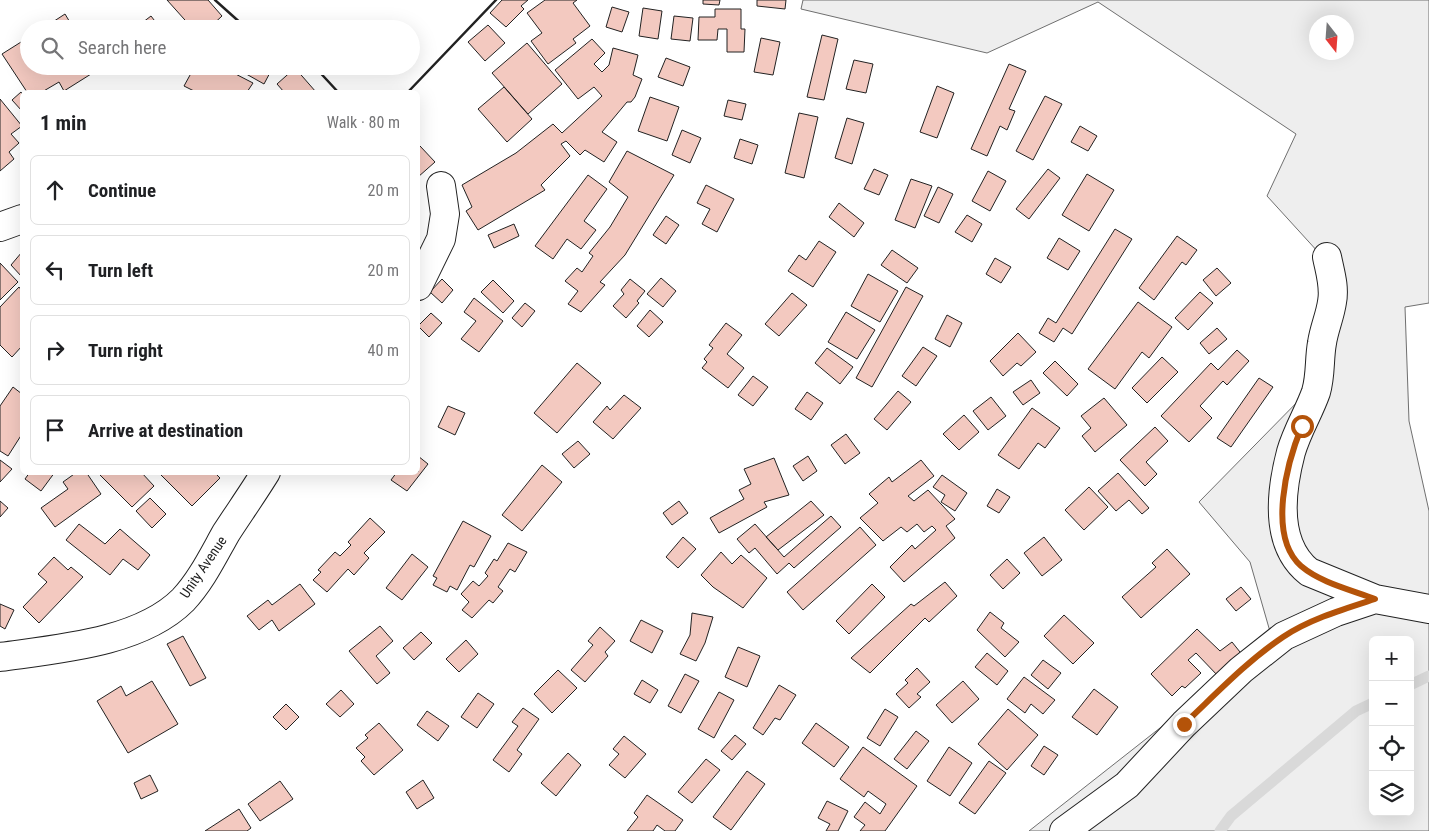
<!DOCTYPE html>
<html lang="en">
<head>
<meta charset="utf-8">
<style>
  :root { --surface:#fff; --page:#f2f2f2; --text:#202124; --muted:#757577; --line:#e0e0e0 }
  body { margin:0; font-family:"Roboto Condensed",sans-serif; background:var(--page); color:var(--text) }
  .controls { position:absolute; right:15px; bottom:15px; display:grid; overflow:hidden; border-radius:8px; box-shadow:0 5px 20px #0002 }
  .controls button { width:45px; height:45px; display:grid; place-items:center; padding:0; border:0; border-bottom:1px solid var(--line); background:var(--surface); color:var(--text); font:25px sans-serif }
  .compass { position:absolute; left:1309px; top:15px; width:45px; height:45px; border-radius:50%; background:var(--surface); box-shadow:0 5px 20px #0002; rotate:163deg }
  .stop { position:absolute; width:15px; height:15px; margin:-11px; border:4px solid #b45309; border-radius:50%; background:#fff }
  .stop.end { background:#b45309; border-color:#fff; box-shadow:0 1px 5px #0008 }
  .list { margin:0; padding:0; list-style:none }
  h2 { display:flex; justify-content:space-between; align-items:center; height:65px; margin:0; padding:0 20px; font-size:21px }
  h2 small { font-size:16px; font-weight:400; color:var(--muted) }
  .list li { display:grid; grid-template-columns:32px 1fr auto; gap:15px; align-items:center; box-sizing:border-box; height:70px; margin:0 10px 10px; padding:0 10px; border:1px solid var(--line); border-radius:8px }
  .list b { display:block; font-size:19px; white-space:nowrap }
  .list em { font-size:16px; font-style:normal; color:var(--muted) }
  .icon { flex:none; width:28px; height:28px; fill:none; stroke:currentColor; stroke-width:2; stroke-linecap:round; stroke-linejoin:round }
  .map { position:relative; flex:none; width:1429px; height:831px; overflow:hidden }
  .search { position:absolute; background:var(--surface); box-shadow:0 5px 20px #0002; left:20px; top:20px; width:400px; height:55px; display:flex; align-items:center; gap:12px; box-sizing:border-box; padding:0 18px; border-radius:28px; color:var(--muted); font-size:19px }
  .panel { position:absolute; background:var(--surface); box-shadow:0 5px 20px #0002; left:20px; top:90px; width:400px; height:385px; border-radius:8px }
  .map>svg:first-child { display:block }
  .green { fill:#eee; stroke:#6f6f6f; fill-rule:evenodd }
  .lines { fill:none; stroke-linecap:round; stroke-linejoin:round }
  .stream { stroke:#d9d9d9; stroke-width:11 }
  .building { fill:#f3c9c0; stroke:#222 }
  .street-casing { stroke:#222; stroke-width:30 }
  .street { stroke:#fff; stroke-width:28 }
  .wall { stroke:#222; stroke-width:2.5 }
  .route { stroke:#b45309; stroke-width:6 }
  .labels { text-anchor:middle; stroke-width:4; stroke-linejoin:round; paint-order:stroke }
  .street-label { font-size:14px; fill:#222; stroke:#fff }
</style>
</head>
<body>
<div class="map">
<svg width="1429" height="831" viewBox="0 0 1429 831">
  <rect width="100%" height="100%" fill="#fff"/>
  <path class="green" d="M 803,0 L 1429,0 L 1429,303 L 1405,307 L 1409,421 L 1429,511 L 1429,831 L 1029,831 L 1221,680 L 1271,635 L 1250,562 L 1199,502 L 1311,388 L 1328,301 L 1319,253 L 1267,196 L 1296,134 L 1098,2 L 987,53 L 801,9 ZM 1316,22 L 1346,22 L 1346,52 L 1316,52 ZM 1373,640 L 1410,640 L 1410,812 L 1373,812 Z"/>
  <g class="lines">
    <path class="stream" d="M 1410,685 L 1429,676
      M 1220,831 L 1231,816 L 1356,711 L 1373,703"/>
  </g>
  <path class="building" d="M 167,0 L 208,0 L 222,16 L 208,29 L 193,29 Z
    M 502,0 L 528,0 L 521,6 L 524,9 L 506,27 L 490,13 Z
    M 545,0 L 577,0 L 573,3 L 590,26 L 573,39 L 576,43 L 548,64 L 531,41 L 542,33 L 527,13 Z
    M 703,0 L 720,0 L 719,5 L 703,4 Z
    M 757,0 L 786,0 L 785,9 L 757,6 Z
    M 612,7 L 629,12 L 622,32 L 606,27 Z
    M 643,8 L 662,11 L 658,39 L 639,36 Z
    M 715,9 L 741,9 L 741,29 L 745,29 L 744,52 L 727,52 L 727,29 L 718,29 L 717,40 L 698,40 L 699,17 L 715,17 Z
    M 65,14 L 74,29 L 42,29 Z
    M 151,16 L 161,29 L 134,29 Z
    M 674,16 L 693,18 L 690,41 L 671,39 Z
    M 232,21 L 243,29 L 245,29 L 226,29 Z
    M 488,25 L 505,43 L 485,61 L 468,42 Z
    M 822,35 L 838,39 L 824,100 L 807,97 Z
    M 29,37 L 29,66 L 98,66 L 99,69 L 64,91 L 59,82 L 42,92 L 27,92 L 2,54 Z
    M 761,38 L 780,42 L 773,75 L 754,72 Z
    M 592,39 L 605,53 L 594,64 L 602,72 L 609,65 L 613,48 L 638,55 L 633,75 L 642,79 L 635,97 L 631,102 L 627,102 L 602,132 L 617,142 L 604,162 L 585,150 L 580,155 L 566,141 L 561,144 L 570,156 L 541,185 L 545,190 L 478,230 L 466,211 L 472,207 L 462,185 L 516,153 L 553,124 L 562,133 L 602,96 L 594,87 L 578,99 L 555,70 Z
    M 527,43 L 562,84 L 528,114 L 492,73 Z
    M 666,58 L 690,67 L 683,86 L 658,77 Z
    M 854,60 L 873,64 L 866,93 L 846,89 Z
    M 1009,64 L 1026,71 L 1009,109 L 1015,111 L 1007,130 L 1000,126 L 987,156 L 971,149 Z
    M 195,66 L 220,66 L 253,83 L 247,92 L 196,92 L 184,86 Z
    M 232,66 L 272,66 L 273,67 L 264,84 Z
    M 295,68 L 316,92 L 284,92 L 277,84 Z
    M 937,86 L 954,93 L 937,138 L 920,132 Z
    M 504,87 L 532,119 L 507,142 L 478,109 Z
    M 21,92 L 22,93 L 22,111 L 12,100 Z
    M 1045,96 L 1062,104 L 1033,160 L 1016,151 Z
    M 650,97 L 679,107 L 667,141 L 638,131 Z
    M 0,99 L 22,126 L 11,134 L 19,143 L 9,152 L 14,159 L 0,171 Z
    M 728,100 L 746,104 L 742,120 L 724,116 Z
    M 799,113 L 818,117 L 804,178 L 785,173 Z
    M 847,118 L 864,123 L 852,164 L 835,158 Z
    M 1080,126 L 1097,136 L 1088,151 L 1071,142 Z
    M 682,130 L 701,138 L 690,163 L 672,155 Z
    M 740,139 L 758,145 L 752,164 L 734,158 Z
    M 420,146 L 435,162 L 418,177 L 418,149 Z
    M 627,151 L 674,175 L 625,255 L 600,282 L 605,285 L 581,312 L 568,304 L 578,291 L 565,281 L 577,268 L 582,272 L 593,256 L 589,253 L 610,227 L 628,197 L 609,182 Z
    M 874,169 L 888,175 L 879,195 L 864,189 Z
    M 1048,169 L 1060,178 L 1029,219 L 1016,209 Z
    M 988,171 L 1006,181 L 990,211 L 972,201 Z
    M 1087,174 L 1114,190 L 1089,231 L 1062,215 Z
    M 588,175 L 607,189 L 584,221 L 596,230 L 581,249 L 567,239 L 553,259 L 535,246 Z
    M 911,179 L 932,186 L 915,228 L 895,220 Z
    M 706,185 L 734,199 L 717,232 L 702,224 L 710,209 L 697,203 Z
    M 938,187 L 953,194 L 939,223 L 924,216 Z
    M 839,203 L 864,223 L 854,237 L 829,217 Z
    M 967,215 L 982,224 L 972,242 L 955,232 Z
    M 666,216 L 679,225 L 666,244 L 653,235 Z
    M 514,224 L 519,236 L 494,248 L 488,235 Z
    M 1115,229 L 1132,239 L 1072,334 L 1063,328 L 1054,342 L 1039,333 L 1048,318 L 1056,323 Z
    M 1177,236 L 1197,250 L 1186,265 L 1182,262 L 1154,300 L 1139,288 Z
    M 1059,238 L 1080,251 L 1068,270 L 1047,258 Z
    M 819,241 L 836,252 L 813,287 L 788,271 L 799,255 L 806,260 Z
    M 892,250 L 918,268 L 907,283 L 881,265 Z
    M 22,252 L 22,277 L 11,265 Z
    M 995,258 L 1011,267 L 1001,283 L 986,274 Z
    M 0,263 L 18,282 L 0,300 Z
    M 1217,268 L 1231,283 L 1216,296 L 1203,280 Z
    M 868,274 L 898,291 L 880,322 L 851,306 Z
    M 661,278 L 676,291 L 663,307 L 647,294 Z
    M 442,279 L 453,290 L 442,303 L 430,292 Z
    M 630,279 L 645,291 L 637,301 L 639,303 L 626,318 L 613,306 L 624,294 L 621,290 Z
    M 493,280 L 514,301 L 503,313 L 481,292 Z
    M 19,287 L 22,291 L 22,346 L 12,357 L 0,345 L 0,307 Z
    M 906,287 L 923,296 L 872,387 L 856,378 Z
    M 1200,292 L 1213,303 L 1188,330 L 1175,318 Z
    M 792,293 L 807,305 L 779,336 L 765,324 Z
    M 474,298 L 503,321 L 479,352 L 461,339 L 476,321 L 464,312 Z
    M 1138,302 L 1172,327 L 1149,358 L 1142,352 L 1115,389 L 1088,369 Z
    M 525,303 L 535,311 L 522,327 L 512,318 Z
    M 650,310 L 663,322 L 649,337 L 637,326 Z
    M 846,312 L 875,330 L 857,359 L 828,342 Z
    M 431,313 L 442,323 L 429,337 L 418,326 Z
    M 947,315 L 962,323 L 950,347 L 935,339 Z
    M 726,323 L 742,335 L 727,354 L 744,368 L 728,388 L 702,368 L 707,362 L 704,359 L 713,348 L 709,345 Z
    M 1217,328 L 1227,339 L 1209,354 L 1200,343 Z
    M 1018,333 L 1036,352 L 1021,366 L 1017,363 L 1003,376 L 990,361 Z
    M 923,347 L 937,356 L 916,386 L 902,376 Z
    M 827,348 L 853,367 L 840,384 L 815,363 Z
    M 1237,350 L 1249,361 L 1227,385 L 1223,381 L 1200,406 L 1212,418 L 1189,442 L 1161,416 L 1211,363 L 1218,370 Z
    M 1162,357 L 1178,372 L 1147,403 L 1132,388 Z
    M 1055,361 L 1078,384 L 1067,396 L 1043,373 Z
    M 577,363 L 601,383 L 557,433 L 534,413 Z
    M 753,376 L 768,387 L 753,406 L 738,395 Z
    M 1259,378 L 1273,387 L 1231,447 L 1217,438 Z
    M 1031,380 L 1040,393 L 1023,405 L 1013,392 Z
    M 13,387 L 22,394 L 22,434 L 8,456 L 0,451 L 0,406 Z
    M 898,391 L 911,402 L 887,430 L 874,419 Z
    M 807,392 L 823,403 L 811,420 L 795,409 Z
    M 624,395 L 641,408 L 613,439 L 593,422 L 607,406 L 610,410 Z
    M 991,397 L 1006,416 L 988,430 L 973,411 Z
    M 1104,398 L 1127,425 L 1095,452 L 1082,436 L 1091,428 L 1081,416 Z
    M 448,406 L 465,413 L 455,435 L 438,427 Z
    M 1032,408 L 1060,428 L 1045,448 L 1038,443 L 1019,469 L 998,455 Z
    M 964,415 L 979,432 L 959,450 L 943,434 Z
    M 1155,427 L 1168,441 L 1146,462 L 1157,474 L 1145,486 L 1120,460 Z
    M 846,434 L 860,453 L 845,464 L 831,445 Z
    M 578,441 L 590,454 L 574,468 L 562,454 Z
    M 418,456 L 428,464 L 407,491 L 391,480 L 397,472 L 418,472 Z
    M 808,456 L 817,471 L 803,481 L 793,466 Z
    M 774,458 L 789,495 L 764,502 L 767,507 L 719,533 L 710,518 L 744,499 L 739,490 L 751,484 L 744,469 Z
    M 0,460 L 12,469 L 0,482 Z
    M 921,460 L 934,476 L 908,496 L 914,501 L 928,490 L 955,519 L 946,526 L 955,538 L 904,582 L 890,567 L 912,545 L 915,549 L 936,530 L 932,526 L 924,532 L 917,524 L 907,532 L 901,527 L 883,541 L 860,518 L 878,503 L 869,494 L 889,477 L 892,482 Z
    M 542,465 L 562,482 L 522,531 L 502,515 Z
    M 30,472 L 55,472 L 41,491 L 25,479 Z
    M 77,472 L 86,472 L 101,494 L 55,527 L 41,508 L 68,489 L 63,482 Z
    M 97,472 L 141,472 L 154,486 L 132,507 Z
    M 158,472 L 214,472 L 220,478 L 192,506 Z
    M 1118,473 L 1149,508 L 1142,514 L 1129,500 L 1116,511 L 1098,491 Z
    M 942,475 L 967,493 L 955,511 L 941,502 L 945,495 L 933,487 Z
    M 1089,487 L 1108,507 L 1084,530 L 1065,510 Z
    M 997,489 L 1010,497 L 999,513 L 987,506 Z
    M 150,498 L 166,514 L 152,528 L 136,511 Z
    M 0,501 L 8,508 L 0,517 Z
    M 679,501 L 688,513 L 672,525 L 663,513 Z
    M 811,501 L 824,515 L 778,550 L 766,537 Z
    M 831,516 L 841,527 L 794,568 L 789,563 L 777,574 L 755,548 L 749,553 L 737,539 L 755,524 L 784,557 Z
    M 370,518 L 385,532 L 364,553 L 369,558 L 354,575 L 348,569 L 327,592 L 313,580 L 321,572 L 318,570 L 335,552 L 340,556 L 351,545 L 348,542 Z
    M 463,521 L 491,536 L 474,567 L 470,565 L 457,590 L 450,586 L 447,592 L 433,585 L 437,578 L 433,576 Z
    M 79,524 L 105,544 L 120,529 L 150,555 L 138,570 L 123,559 L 110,575 L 66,540 Z
    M 860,527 L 876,545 L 803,610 L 787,592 Z
    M 683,537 L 696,549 L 678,568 L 666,557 Z
    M 1044,537 L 1062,560 L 1042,576 L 1024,553 Z
    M 508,543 L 527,552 L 515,572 L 510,569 L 498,587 L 503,591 L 493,603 L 489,600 L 472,618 L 462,610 L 469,602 L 461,594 L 473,581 L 479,586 L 488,576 L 485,573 L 494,559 L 497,561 Z
    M 1167,549 L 1190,574 L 1141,618 L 1122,597 L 1156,567 L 1152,563 Z
    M 721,552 L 732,564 L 741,555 L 767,578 L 743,608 L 713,587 L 701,575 Z
    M 412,554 L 428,567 L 402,600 L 386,588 Z
    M 54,557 L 68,570 L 71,567 L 83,577 L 39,623 L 23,607 L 47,582 L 38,574 Z
    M 1007,559 L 1020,573 L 1003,589 L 990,575 Z
    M 945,582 L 957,596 L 929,622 L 925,618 L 870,673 L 851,658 L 911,604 L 914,606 Z
    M 300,584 L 315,604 L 279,631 L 272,620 L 259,630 L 247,616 L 268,600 L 272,605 Z
    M 872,584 L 885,597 L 849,634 L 836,621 Z
    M 1241,587 L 1251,599 L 1236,611 L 1226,599 Z
    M 0,604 L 14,610 L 5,629 L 0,626 Z
    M 990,612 L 1004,623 L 1001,628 L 1019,642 L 1005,657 L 977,630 Z
    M 692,613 L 713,617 L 705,643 L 696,661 L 680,654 L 690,635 Z
    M 1064,615 L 1094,643 L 1073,664 L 1044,636 Z
    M 641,620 L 663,631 L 652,653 L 630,641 Z
    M 380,626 L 393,641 L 376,656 L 390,673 L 377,684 L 349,651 Z
    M 600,627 L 615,641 L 605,652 L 608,656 L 585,682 L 571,670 L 593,645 L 588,641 Z
    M 1197,629 L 1220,651 L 1232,642 L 1244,657 L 1219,677 L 1196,653 L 1188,660 L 1201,673 L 1185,688 L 1182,686 L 1172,696 L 1151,674 Z
    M 421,632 L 432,643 L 414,660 L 403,648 Z
    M 183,636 L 206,678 L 190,686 L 167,644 Z
    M 466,640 L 478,654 L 459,672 L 446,659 Z
    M 738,647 L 760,656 L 747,687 L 725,677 Z
    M 987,653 L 1008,671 L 997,685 L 975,667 Z
    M 1043,660 L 1061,673 L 1048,689 L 1031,675 Z
    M 917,668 L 930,682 L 917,694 L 921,697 L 909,708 L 896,694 L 908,683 L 905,680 Z
    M 558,670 L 577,688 L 552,713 L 534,694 Z
    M 685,674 L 699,681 L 681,713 L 668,706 Z
    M 1024,677 L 1055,700 L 1043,714 L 1031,704 L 1025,713 L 1007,699 Z
    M 642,680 L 658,690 L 650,703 L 634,694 Z
    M 152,681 L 178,724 L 128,753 L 97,701 L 121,686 L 126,696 Z
    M 963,681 L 979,699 L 952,723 L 936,705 Z
    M 779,685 L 796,695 L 780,720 L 775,718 L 763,735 L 753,728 Z
    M 1094,689 L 1118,707 L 1097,735 L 1072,717 Z
    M 341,690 L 354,704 L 340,717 L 326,704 Z
    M 719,692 L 734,700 L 714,738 L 698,729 Z
    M 478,693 L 494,704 L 477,728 L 461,717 Z
    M 286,704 L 299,717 L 286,730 L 273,717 Z
    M 523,708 L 539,719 L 517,750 L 522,754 L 509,772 L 493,760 L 518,726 L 512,722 Z
    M 885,709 L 898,717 L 880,746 L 867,738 Z
    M 1008,709 L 1038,735 L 1007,770 L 978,744 Z
    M 427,711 L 449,726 L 438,741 L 417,725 Z
    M 379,723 L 403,750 L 374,775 L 361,761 L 365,757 L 356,748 L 368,738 L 365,735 Z
    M 816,723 L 849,747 L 834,767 L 802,743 Z
    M 916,731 L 929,741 L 907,769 L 894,759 Z
    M 735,735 L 746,744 L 732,760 L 721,751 Z
    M 624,736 L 646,754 L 625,778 L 609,765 L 619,754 L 613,749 Z
    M 1044,746 L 1058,755 L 1044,775 L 1031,766 Z
    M 863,747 L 917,786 L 885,831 L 860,831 L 865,825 L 854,817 L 865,802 L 880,814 L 886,804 L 868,791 L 864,797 L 840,779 Z
    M 949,747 L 972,763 L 950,796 L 927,781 Z
    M 568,753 L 581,765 L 556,796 L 541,783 Z
    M 706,759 L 720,770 L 692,803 L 678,792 Z
    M 989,761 L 1006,773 L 975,814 L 959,803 Z
    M 747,771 L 765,784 L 731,830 L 713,817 Z
    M 150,775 L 158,791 L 141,799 L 134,783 Z
    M 423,780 L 434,798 L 417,809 L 406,792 Z
    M 280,781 L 293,799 L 260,821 L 248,804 Z
    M 647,795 L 683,820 L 675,831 L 665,831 L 657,825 L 653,831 L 627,831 L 638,817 L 634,813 Z
    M 827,801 L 848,811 L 838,831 L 826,831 L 830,824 L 818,818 Z
    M 239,809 L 251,828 L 247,831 L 205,831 Z"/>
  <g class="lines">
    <defs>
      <path id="street" d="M 0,227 L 22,219
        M 1327,257 C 1330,272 1335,287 1332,302 C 1330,316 1324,329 1322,343 C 1319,359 1321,375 1316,392 C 1309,412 1297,431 1291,452 C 1281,490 1274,544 1309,572 L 1375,599
        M 418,286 L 441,239 L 445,214 L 441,186
        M 0,657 C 57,649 140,643 183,600 C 201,581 213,556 226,533 C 239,513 253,493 266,472
        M 1064,831 L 1127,785 L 1184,724 L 1241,670 L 1284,636 L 1336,612 L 1375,599 L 1429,609"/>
    </defs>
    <use href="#street" class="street-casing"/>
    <use href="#street" class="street"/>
    <path class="wall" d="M 215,0 L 244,26 L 276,26 L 279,29
      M 314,66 L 338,92
      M 408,92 L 496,0"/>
  </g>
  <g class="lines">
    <path class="route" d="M 1184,724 C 1216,694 1246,662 1283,637 C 1310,619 1344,609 1375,599 C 1352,590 1321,583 1301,566 C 1267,536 1287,462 1302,426"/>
  </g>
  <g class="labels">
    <g class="street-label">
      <text transform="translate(203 567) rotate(-56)" y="5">Unity Avenue</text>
    </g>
  </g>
</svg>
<div class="controls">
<button>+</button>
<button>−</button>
<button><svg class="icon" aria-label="locate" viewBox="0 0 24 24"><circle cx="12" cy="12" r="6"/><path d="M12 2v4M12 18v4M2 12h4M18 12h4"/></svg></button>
<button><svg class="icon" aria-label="layers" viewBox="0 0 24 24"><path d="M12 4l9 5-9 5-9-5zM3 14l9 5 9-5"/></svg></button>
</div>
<svg class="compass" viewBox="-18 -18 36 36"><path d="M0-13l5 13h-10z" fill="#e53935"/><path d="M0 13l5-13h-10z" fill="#757577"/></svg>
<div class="stop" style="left:1302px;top:426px"></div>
<div class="stop end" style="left:1184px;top:724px"></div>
<div class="search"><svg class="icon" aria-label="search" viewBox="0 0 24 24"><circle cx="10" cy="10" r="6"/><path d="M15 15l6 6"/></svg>Search here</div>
<section class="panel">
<h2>1 min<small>Walk · 80 m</small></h2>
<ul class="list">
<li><svg class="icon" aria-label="ahead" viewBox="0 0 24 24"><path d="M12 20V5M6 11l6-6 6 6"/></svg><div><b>Continue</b></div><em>20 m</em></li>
<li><svg class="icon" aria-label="left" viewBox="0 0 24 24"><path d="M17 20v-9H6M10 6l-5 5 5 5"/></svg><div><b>Turn left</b></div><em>20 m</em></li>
<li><svg class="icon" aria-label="right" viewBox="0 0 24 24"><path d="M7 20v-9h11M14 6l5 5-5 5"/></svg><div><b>Turn right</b></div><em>40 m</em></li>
<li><svg class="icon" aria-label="arrive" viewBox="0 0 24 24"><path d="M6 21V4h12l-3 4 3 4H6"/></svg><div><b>Arrive at destination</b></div></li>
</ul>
</section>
</div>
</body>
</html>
